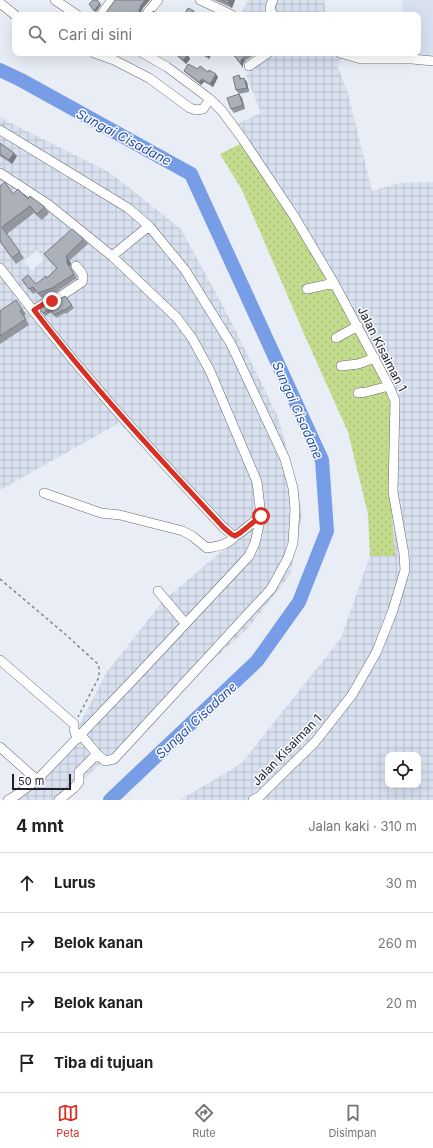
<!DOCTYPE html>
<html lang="id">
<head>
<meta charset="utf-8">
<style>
  :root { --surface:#fff; --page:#f6f6f6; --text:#222; --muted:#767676; --line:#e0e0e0; --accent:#d93025 }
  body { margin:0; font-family:Inter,sans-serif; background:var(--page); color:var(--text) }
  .controls { position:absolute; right:12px; bottom:12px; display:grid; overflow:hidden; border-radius:8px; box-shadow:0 4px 16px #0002 }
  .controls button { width:36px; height:36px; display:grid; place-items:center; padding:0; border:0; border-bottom:1px solid var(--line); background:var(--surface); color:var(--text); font:20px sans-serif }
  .scale { position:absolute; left:12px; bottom:10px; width:59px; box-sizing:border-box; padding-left:4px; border:2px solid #1e2023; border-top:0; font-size:11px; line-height:14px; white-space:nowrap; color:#1e2023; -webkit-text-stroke:3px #f9fbfe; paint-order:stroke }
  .stop { position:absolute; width:12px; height:12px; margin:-9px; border:3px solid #d93025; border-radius:50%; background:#fff }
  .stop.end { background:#d93025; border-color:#fff; box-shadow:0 1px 4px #0008 }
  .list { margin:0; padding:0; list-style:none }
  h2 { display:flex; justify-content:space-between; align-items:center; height:52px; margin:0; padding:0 16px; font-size:17px }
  h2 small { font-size:13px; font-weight:400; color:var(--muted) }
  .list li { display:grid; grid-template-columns:26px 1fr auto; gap:12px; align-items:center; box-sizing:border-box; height:60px; padding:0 16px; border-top:1px solid var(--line) }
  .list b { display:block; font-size:15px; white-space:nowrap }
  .list em { font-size:13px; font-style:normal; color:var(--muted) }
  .icon { flex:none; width:22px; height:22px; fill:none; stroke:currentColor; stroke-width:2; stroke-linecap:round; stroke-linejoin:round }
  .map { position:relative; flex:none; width:433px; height:800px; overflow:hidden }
  .search { position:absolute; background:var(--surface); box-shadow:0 4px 16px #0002; left:12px; right:12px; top:12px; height:44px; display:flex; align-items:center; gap:10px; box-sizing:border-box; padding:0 14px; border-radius:8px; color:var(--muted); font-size:15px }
  .sheet { height:292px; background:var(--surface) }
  nav { display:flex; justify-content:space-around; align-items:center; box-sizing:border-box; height:56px; border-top:1px solid var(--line); background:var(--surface); font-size:11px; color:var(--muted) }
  nav a { display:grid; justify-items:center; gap:2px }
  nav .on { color:var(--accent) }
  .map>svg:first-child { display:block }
  .built { fill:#d9e1f1 }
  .industrial { fill:url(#industrial-grid); fill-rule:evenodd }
  .grass { fill:url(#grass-dots) }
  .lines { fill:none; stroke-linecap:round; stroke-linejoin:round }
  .river { stroke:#779de6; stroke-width:14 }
  .minor-casing { stroke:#676b73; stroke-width:10 }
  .path { stroke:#82858b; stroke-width:1.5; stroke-dasharray:3 3; stroke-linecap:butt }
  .minor { stroke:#fff; stroke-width:9 }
  .wall { fill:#94979f }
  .shaded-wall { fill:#787b82 }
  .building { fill:#acb0b9; stroke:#787b82 }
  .route { stroke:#d93025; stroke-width:5 }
  .labels { text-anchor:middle; stroke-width:3; stroke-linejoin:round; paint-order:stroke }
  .street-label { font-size:12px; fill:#1e2023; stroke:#f9fbfe }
  .water-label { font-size:13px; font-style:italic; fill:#274fa4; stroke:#f9fbfe }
</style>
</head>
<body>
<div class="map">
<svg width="433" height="800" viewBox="0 0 433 800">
  <defs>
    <pattern id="industrial-grid" width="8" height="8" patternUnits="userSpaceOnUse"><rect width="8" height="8" fill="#d9e1f1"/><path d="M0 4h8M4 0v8" fill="none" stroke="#bac1ce"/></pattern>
    <pattern id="grass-dots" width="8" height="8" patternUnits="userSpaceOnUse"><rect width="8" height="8" fill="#c2db8c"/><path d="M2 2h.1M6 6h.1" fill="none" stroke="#a6bc78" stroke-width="1.8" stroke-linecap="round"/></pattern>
  </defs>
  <rect width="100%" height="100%" fill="#e8edf6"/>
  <path class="built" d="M 402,0 L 433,0 L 433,62 L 405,59 L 405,53 L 418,53 L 418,15 L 403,15 Z"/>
  <path class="industrial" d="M 248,0 L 324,0 L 326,15 L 241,15 Z
    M 275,53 L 344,53 L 337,66 L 347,90 L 372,191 L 400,183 L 433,182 L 433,800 L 180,800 L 242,763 L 341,638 L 370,556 L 395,556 L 237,124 L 261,113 L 246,75 ZM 388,755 L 418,755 L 418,785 L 388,785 Z
    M 0,116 L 3,119 L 109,172 L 181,229 L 232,323 L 278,417 L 294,475 L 302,515 L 290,575 L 248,628 L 61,800 L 2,800 L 37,777 L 74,735 L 107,672 L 164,600 L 234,541 L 119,423 L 0,490 ZM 37,250 L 44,259 L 32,271 L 24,261 Z"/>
  <path class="grass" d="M 248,140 L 335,276 L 396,391 L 390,493 L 395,556 L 370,556 L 368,514 L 348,432 L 305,336 L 242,190 L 220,154 Z"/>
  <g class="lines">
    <path class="river" d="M 0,70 L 21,80 L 191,174 L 322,460 L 327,531 L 299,602 L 257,661 L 110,800"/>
    <defs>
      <path id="minor" d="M 55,0 L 77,15
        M 200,0 L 232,15
        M 273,0 L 271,4 L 270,11 L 274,15
        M 0,3 L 15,15
        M 101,15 L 112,0
        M 147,15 L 148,12 L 158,0
        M 94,53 L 114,60 L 149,78 L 190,108 L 196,110 L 203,109 L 210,99
        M 143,53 L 167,67 L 210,99 L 222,111 L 242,138 L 294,216 L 334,283 L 389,386 L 395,401 L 393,492 L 404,554 L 405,570 L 393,610 L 377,651 L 352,695 L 315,742 L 260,796 L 253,800
        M 340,53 L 361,59 L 412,59 L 433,61
        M 249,66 L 268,53
        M 0,130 L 128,208 L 149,226 L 185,270 L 231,344 L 285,459 L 293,488 L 295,509 L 293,543 L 288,558 L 271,589 L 114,759 L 105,761 L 97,754 L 81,735
        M 0,173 L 49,205 L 112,256 L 177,318 L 192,338 L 210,371 L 257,482 L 261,516 L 255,543 L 249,556 L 131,682 L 37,780 L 18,794 L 8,800
        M 112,256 L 149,226
        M 0,268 C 47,330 97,390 149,447 C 173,474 198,500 223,527 L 231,534 L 235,536 L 240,533 L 261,516
        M 307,289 L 334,283
        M 34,310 L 45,303 L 52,301 L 58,298 L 82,282 C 85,275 81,272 76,266
        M 336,338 L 358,326
        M 341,366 L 358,364 L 375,358
        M 358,393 L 366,392 L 389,386
        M 44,493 L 101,513 L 120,515 L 183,531 L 192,536 L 207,548 C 218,546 228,545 235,536
        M 158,591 L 185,623
        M 0,660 L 74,724 L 74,729 L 77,739
        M 0,747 L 37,780
        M 59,800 L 74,788 L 79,782 L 79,772 L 97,754"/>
    </defs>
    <use href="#minor" class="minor-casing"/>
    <path class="path" d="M 0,579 L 65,634 L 98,664 L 99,668 L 99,677 L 78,717"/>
    <use href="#minor" class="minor"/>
  </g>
  <path class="wall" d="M 214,0 L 235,0 L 232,8 Z
    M 174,53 L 188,55 L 190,59 L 186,64 L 177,56 Z
    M 199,53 L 212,53 L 209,59 Z
    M 232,53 L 257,53 L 245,61 L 243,64 L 243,68 Z
    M 198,69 L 208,72 L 218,77 L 213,87 L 204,82 L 201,85 L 187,74 L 184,71 Z
    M 239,75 L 242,79 L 247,82 L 249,92 L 239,94 L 236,90 Z
    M 239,94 L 242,98 L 245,109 L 234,113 L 231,109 Z
    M 0,143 L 17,156 L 12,164 L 0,156 Z
    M 0,186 L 13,194 L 28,199 L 45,207 L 49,213 L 42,220 L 34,213 L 7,234 L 24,258 L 16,264 L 0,241 Z
    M 84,239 L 88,244 L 69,261 L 71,263 L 70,267 L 77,278 L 55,293 L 42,298 L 36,292 L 33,294 L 22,280 L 36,284 L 47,278 L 57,269 L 44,254 Z
    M 65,296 L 74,308 L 66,314 L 65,313 L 56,318 L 52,312 L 45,316 L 40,309 L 58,300 Z
    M 16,300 L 26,314 L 24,316 L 29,325 L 0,344 L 0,311 Z"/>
  <path class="shaded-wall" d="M 145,0 L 150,0 L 143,8 L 141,13 L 141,15 L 138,15 L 139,10 L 141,5 Z
    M 229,0 L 235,0 L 232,8 L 228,3 Z
    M 100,3 L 101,5 L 96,12 L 94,11 Z
    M 194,11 L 196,14 L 196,15 L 192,15 Z
    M 208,53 L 212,53 L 209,59 L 207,56 Z
    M 188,55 L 190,59 L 186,64 L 183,60 Z
    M 243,58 L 245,61 L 243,64 L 243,68 L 241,64 L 241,60 Z
    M 216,74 L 218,77 L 213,87 L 210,84 Z
    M 244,78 L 247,82 L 249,92 L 247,88 Z
    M 202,79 L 204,82 L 201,85 L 199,82 Z
    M 239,94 L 242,98 L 245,109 L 243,105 Z
    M 14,153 L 17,156 L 12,164 L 9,160 Z
    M 66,256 L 71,263 L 70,267 L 77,278 L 67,263 Z"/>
  <path class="building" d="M 93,0 L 97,0 L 100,3 L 94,11 L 89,4 Z
    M 115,0 L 145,0 L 141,5 L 139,10 L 139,14 L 138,15 L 104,15 Z
    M 222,0 L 229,0 L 228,3 Z
    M 188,8 L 194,11 L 192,15 L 184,15 Z
    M 153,11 L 159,15 L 151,15 Z
    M 175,53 L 186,53 L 188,55 L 183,60 Z
    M 202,53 L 208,53 L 207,56 Z
    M 232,53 L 250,53 L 243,58 L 241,60 L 241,64 Z
    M 188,64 L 198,69 L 200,66 L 208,72 L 209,70 L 216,74 L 210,84 L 202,79 L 199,82 L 184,71 Z
    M 239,75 L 240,79 L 244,78 L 247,88 L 236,90 L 233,77 Z
    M 239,94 L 243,105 L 231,109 L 227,98 Z
    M 0,143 L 14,153 L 9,160 L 0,154 Z
    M 5,182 L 13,194 L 18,189 L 28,199 L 30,196 L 45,207 L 37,214 L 30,206 L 2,227 L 20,252 L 12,258 L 0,241 L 0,186 Z
    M 72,229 L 84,239 L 66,256 L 67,259 L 67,263 L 74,274 L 52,288 L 38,293 L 33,287 L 29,289 L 22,280 L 28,275 L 36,284 L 46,276 L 47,278 L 57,268 L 44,254 Z
    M 65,296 L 72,305 L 63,311 L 63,310 L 54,315 L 50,309 L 43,313 L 40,309 L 45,305 L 58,300 Z
    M 16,300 L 22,309 L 20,311 L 26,319 L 0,336 L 0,311 Z"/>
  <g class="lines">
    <path class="route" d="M 52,301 L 45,303 L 34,310 C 92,386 158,457 223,527 L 231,534 L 235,536 L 240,533 L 261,516"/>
  </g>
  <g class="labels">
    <g class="street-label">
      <text transform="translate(382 349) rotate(63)" y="4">Jalan Kisaiman 1</text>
      <text transform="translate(287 750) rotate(-46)" y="4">Jalan Kisaiman 1</text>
    </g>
    <g class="water-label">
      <text transform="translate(124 137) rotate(28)" y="5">Sungai Cisadane</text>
      <text transform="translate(298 410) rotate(66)" y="5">Sungai Cisadane</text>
      <text transform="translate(196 720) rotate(-43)" y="5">Sungai Cisadane</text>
    </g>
  </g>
</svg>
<div class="controls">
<button><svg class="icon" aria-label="locate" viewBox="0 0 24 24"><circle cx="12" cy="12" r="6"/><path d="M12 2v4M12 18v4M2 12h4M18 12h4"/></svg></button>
</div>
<div class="scale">50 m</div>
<div class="stop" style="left:261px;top:516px"></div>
<div class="stop end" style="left:52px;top:301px"></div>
<div class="search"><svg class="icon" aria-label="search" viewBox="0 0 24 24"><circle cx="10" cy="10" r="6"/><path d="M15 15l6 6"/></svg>Cari di sini</div>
</div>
<section class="sheet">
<h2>4 mnt<small>Jalan kaki · 310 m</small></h2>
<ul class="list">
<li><svg class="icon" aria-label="ahead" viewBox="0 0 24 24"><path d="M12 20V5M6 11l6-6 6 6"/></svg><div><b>Lurus</b></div><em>30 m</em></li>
<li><svg class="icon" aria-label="right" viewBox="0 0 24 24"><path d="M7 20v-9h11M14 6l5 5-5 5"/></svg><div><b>Belok kanan</b></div><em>260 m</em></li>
<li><svg class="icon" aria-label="right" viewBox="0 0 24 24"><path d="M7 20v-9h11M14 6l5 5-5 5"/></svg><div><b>Belok kanan</b></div><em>20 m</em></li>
<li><svg class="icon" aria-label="arrive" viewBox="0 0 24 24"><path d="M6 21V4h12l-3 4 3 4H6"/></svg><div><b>Tiba di tujuan</b></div></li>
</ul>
</section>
<nav>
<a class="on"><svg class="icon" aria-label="map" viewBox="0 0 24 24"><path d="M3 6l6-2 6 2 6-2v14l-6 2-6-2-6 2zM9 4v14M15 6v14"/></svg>Peta</a>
<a><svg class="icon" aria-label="directions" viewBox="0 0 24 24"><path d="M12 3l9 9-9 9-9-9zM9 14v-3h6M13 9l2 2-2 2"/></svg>Rute</a>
<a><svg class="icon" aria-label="saved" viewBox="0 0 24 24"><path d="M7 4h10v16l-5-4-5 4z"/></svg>Disimpan</a>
</nav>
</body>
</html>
